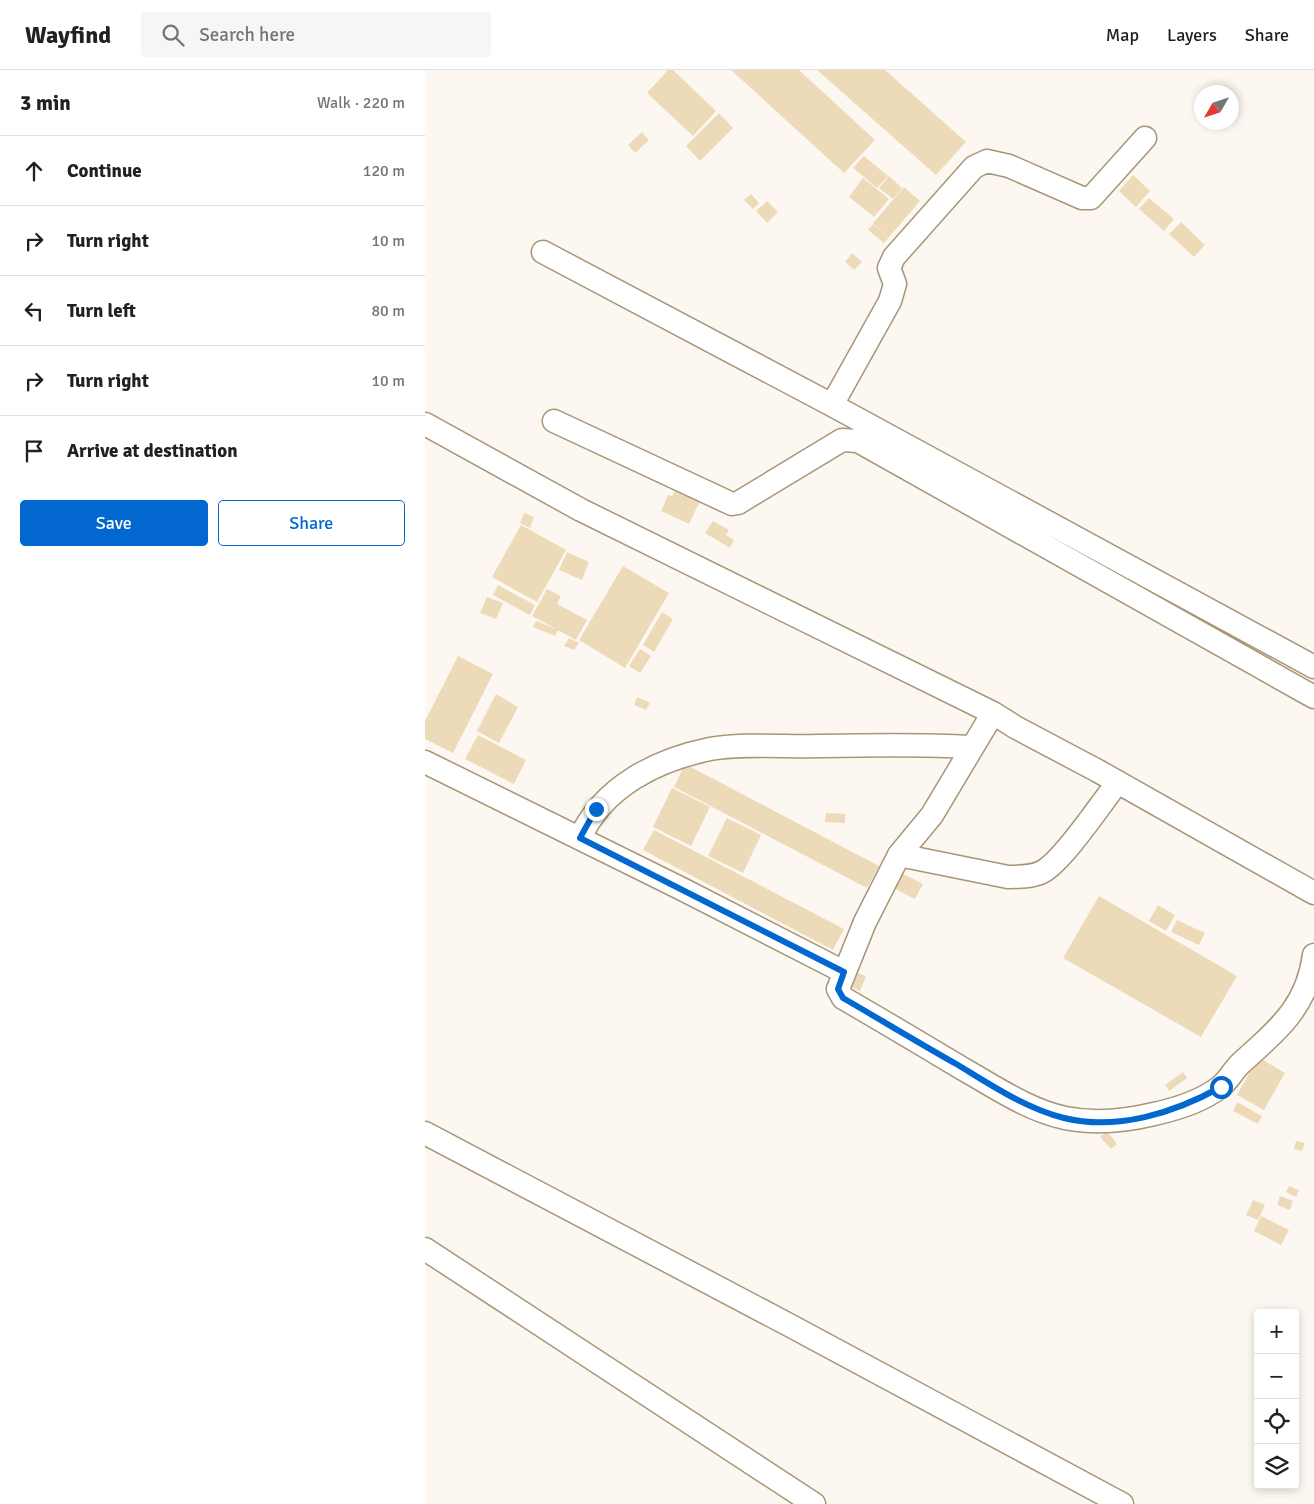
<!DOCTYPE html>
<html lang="en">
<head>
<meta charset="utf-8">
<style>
  :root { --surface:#fff; --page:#f6f6f6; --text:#202124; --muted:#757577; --line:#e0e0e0; --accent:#0267cf }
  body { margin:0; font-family:Signika,sans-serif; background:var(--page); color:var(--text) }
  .controls { position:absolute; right:15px; bottom:15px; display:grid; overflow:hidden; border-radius:5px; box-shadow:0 2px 8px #0003 }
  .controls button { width:45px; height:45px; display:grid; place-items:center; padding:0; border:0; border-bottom:1px solid var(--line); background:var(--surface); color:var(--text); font:25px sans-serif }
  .compass { position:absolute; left:769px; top:15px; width:45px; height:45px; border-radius:50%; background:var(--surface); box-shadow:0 2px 8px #0003; rotate:231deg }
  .stop { position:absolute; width:15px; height:15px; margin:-11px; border:4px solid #0267cf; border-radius:50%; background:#fff }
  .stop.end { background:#0267cf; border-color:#fff; box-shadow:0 1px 5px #0008 }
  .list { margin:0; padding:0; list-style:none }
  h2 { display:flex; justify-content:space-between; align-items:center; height:65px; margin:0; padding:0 20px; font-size:21px }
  h2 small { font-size:16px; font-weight:400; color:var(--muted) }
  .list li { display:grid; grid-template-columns:32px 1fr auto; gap:15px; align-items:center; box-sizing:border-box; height:70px; padding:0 20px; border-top:1px solid var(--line) }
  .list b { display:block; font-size:19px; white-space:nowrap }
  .list em { font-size:16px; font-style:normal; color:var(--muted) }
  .actions { display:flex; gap:10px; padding:15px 20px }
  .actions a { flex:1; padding:11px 0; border:1px solid var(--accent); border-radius:5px; text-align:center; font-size:18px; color:var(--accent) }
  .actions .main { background:var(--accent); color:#fff }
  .icon { flex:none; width:28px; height:28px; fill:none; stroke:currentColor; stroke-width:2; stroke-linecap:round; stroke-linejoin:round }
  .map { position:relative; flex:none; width:889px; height:1434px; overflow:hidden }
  header { display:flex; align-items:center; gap:30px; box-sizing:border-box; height:70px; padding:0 25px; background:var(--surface); border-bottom:1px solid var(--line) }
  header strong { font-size:24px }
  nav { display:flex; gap:28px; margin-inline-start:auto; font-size:18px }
  .search { width:350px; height:45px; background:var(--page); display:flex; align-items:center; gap:12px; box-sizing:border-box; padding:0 18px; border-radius:5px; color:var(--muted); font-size:19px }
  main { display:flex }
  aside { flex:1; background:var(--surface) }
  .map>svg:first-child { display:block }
  .building { fill:#eddab8 }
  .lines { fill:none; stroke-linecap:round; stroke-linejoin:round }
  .street-casing { stroke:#a89676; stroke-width:25 }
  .street { stroke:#fff; stroke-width:22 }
  .route { stroke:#0267cf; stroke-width:6 }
</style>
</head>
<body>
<header>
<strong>Wayfind</strong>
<div class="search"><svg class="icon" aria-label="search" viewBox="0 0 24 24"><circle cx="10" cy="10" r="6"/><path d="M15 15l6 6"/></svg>Search here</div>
<nav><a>Map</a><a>Layers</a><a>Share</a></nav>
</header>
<main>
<aside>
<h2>3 min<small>Walk · 220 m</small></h2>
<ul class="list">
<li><svg class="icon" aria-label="ahead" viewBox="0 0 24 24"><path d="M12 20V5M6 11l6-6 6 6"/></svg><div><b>Continue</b></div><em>120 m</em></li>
<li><svg class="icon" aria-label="right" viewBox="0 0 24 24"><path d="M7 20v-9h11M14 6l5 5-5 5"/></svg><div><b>Turn right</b></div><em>10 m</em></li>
<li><svg class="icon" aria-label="left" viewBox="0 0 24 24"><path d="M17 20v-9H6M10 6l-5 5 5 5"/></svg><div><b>Turn left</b></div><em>80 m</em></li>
<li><svg class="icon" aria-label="right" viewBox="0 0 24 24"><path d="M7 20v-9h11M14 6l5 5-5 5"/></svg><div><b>Turn right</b></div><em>10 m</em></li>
<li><svg class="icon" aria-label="arrive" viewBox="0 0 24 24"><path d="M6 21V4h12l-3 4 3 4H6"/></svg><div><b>Arrive at destination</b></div></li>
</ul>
<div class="actions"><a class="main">Save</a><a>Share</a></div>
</aside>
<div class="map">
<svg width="889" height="1434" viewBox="0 0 889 1434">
  <rect width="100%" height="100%" fill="#fcf8f1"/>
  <path class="building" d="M 243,0 L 248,0 L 291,41 L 268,66 L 222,23 Z
    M 306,0 L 374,0 L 450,70 L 419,103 Z
    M 392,0 L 460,0 L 541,72 L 511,105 Z
    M 294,43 L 308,58 L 275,91 L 261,76 Z
    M 217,62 L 224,70 L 210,83 L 203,75 Z
    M 439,86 L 463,106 L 452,118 L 428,98 Z
    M 708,105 L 725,121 L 711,137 L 694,121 Z
    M 464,106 L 477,118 L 468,129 L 454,118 Z
    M 438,108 L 464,129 L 449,147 L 424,127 Z
    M 479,117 L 495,131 L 464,167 L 448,153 Z
    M 326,124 L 334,133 L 328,139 L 319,130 Z
    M 724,128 L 749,149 L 739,161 L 714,139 Z
    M 342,131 L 353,142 L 342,153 L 331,141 Z
    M 756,152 L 780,175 L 769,187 L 744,164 Z
    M 448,154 L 464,167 L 459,173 L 443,160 Z
    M 427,183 L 437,192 L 429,200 L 420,192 Z
    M 251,419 L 275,431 L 264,454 L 236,441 L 243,425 L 247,426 Z
    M 99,443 L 109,447 L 105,458 L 95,453 Z
    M 288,451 L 304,460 L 301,465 L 309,470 L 305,478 L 280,463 Z
    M 96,455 L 141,480 L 112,532 L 67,507 Z
    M 142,482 L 164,492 L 157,510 L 134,500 Z
    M 198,496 L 244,523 L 200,598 L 154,570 Z
    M 73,515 L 110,535 L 105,545 L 68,525 Z
    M 122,519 L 136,526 L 132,534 L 162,550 L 151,570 L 107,546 Z
    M 62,527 L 78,533 L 71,549 L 55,543 Z
    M 237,542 L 248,549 L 229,582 L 218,575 Z
    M 111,551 L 133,560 L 130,566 L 108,557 Z
    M 144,568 L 154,573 L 149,580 L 139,576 Z
    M 215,579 L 226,586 L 215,603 L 204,596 Z
    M 33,586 L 68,604 L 28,683 L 0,669 L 0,651 Z
    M 71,624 L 93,637 L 74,673 L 52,661 Z
    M 212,627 L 225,633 L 221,640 L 209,635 Z
    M 53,665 L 101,690 L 89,714 L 40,689 Z
    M 260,694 L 454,796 L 442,818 L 249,717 Z
    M 247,718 L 285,737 L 266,776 L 228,757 Z
    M 401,743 L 420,744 L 420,753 L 400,752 Z
    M 302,748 L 336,765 L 318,803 L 283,786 Z
    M 229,760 L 419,859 L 408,880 L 218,780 Z
    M 470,800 L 498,814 L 490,829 L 462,815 Z
    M 674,826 L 812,906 L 776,967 L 638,888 Z
    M 733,835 L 750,845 L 741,861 L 724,851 Z
    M 752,850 L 780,863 L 774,875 L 746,862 Z
    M 427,901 L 441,906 L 435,921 L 422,915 Z
    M 833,987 L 860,1003 L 839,1040 L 812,1025 Z
    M 758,1002 L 762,1008 L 744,1021 L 740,1015 Z
    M 812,1032 L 837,1046 L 833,1054 L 808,1041 Z
    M 682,1061 L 692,1074 L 686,1079 L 675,1067 Z
    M 871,1071 L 880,1073 L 877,1081 L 869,1079 Z
    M 864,1116 L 874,1120 L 871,1127 L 861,1122 Z
    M 855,1126 L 868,1131 L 865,1140 L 852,1135 Z
    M 828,1130 L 840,1135 L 833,1150 L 821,1145 Z
    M 836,1146 L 864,1160 L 856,1175 L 829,1161 Z"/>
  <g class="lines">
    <defs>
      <path id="street" d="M 118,182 L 407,335 L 889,597
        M 407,335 L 465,231 L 470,214 L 464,198 L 469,187 L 549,97 L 562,91 L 584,96 L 657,128 L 666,128 L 720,68
        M 129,351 L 307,434 L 313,433 L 417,370 L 433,371 L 889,627
        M 0,354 L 156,440 L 568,643 L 590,657 L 673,701 L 889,823
        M 568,643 L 507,745 L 474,785 L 440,852 L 413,919 L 418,928 C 458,951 498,975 538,999 C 570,1017 603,1040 640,1048 C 670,1054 700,1051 729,1044 C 752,1039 777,1031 795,1017 C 803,1011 808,1001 815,994 C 852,960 882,938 889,885
        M 0,692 L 257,819 L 419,902
        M 155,768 C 178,717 231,690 285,679 C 317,673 361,677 395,676 C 446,675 496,674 547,677
        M 474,785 L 583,807 C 594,807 607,807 617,802 C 638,791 677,732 693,712
        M 0,1063 L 366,1256 L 697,1434
        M 0,1179 L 389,1434"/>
    </defs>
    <use href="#street" class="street-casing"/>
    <use href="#street" class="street"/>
  </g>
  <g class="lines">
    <path class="route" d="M 171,739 L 155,768 L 419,902 L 413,919 L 418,928 C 456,950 494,973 533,995 C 566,1015 600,1038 639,1048 C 692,1061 749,1043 796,1017"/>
  </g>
</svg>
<div class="controls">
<button>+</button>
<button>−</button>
<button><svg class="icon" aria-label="locate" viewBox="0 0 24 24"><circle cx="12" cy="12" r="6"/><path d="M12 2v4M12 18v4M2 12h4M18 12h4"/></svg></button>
<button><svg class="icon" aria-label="layers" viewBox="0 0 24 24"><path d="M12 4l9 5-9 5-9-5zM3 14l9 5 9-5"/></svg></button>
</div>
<svg class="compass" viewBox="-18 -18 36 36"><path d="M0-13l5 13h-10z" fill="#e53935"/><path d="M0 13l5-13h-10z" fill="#757577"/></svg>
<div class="stop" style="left:796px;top:1017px"></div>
<div class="stop end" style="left:171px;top:739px"></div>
</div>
</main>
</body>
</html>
